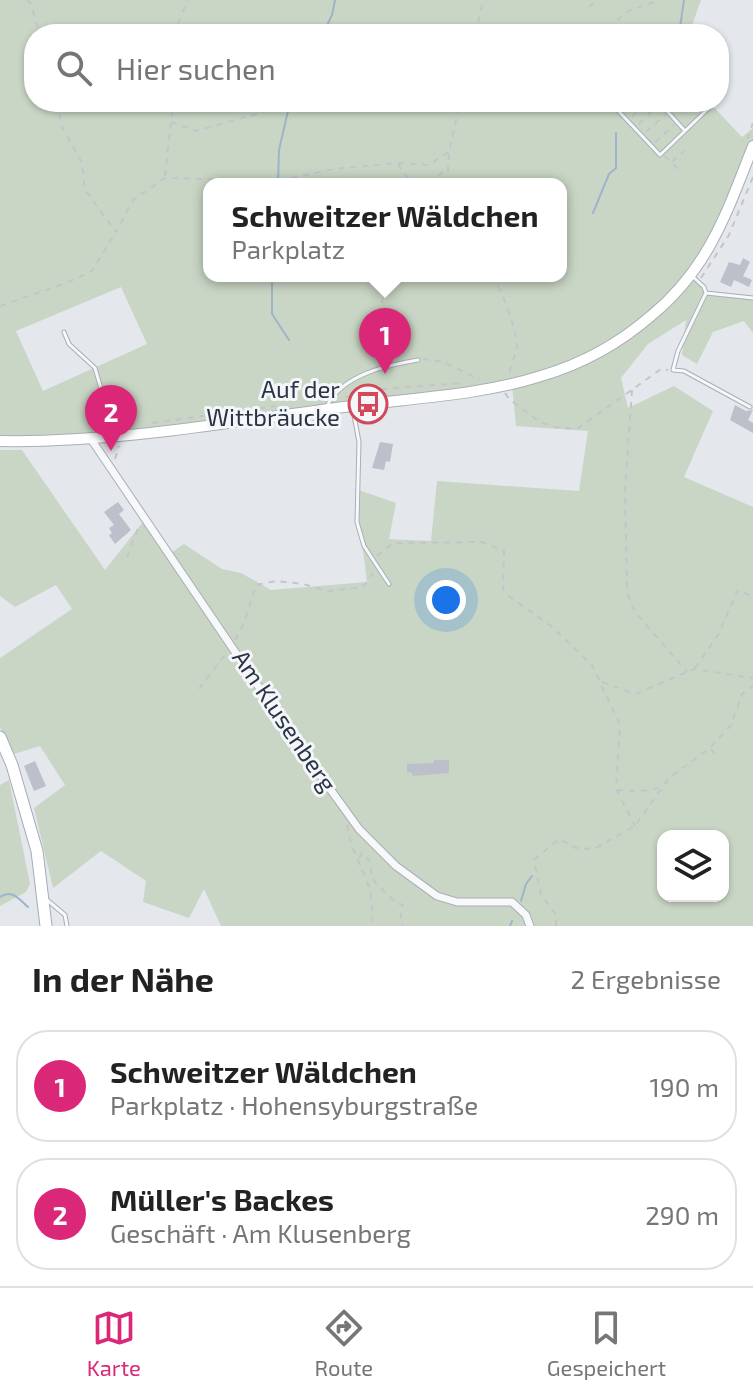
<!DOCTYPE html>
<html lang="de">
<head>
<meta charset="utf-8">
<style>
  :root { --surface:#fff; --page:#f2f2f2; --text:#222; --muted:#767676; --line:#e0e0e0; --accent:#db2777 }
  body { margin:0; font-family:"Exo 2",sans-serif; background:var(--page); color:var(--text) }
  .controls { position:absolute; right:24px; bottom:24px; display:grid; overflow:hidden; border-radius:16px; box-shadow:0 2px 6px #0004 }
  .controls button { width:72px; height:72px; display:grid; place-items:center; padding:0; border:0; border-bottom:2px solid var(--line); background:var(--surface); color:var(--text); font:40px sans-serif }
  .you { position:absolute; left:446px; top:600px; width:28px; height:28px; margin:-20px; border:6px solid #fff; border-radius:50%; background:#1a73e8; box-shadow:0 0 0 12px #1a73e833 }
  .badge { display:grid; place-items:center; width:52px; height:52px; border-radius:50%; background:var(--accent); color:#fff; font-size:26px; font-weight:700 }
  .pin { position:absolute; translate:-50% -66px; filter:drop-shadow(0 2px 4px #0008) }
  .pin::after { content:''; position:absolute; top:42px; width:28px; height:24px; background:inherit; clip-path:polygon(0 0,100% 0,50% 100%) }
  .popup { position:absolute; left:203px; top:178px; width:364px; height:104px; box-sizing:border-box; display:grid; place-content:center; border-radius:16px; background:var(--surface); filter:drop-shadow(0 2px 6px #0005); font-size:26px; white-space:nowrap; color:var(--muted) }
  .popup b { font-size:30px; color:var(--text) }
  .popup::after { content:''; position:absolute; left:50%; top:100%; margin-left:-16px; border:16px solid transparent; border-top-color:var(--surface) }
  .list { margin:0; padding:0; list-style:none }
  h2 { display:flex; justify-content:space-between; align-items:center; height:104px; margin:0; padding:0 32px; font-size:34px }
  h2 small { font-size:26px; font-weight:400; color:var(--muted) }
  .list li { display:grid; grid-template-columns:52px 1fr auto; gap:24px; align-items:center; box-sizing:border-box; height:112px; margin:0 16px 16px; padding:0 16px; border:2px solid var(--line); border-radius:32px }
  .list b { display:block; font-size:30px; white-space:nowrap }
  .list p { margin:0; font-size:26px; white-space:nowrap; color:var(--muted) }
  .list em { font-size:26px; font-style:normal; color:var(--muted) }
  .icon { flex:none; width:44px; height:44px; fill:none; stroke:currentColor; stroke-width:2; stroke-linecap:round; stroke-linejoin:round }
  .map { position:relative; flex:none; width:753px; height:926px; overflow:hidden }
  .search { position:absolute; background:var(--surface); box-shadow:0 2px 6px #0004; left:24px; right:24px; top:24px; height:88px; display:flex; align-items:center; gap:20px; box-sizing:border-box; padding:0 28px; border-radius:32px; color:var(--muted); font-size:30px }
  .sheet { height:360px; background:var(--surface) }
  nav { display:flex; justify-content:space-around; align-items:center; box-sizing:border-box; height:112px; border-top:2px solid var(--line); background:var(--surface); font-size:22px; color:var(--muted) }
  nav a { display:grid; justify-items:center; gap:4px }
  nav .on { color:var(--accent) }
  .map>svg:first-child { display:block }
  .green { fill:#c9d6c5; fill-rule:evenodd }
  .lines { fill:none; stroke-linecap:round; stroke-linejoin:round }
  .stream { stroke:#9fb4cc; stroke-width:2 }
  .building { fill:#bbc0ca }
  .service-casing { stroke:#a9aeb7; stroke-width:5 }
  .minor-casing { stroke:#a9aeb7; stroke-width:9 }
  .secondary-casing { stroke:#a9aeb7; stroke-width:12 }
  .primary-casing { stroke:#a3abb8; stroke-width:13 }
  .path { stroke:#c2c5cb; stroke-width:2; stroke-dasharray:6 6; stroke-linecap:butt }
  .service { stroke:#f7f8fa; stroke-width:3 }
  .minor { stroke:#f7f8fa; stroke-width:7 }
  .secondary { stroke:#fff; stroke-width:10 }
  .primary { stroke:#fff; stroke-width:11 }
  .labels { text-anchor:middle; stroke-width:6; stroke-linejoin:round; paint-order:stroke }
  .poi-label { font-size:24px; fill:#2b3445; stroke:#f4f6f9; text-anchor:end }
  .street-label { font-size:24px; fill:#2b3445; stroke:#f4f6f9 }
</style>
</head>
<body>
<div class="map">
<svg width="753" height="926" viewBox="0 0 753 926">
  <rect width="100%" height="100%" fill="#e4e7ec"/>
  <path class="green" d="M 0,0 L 701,0 L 689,34 L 34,34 L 34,102 L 709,102 L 742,137 L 753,128 L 753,146 L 692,276 L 706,293 L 753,298 L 753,333 L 744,321 L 713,332 L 697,364 L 682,355 L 686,320 L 648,344 L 621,378 L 628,408 L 674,386 L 713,411 L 684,477 L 753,507 L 753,926 L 221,926 L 204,889 L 189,918 L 143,902 L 146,881 L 101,851 L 53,888 L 34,808 L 65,785 L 40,746 L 14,754 L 0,727 L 0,658 L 72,609 L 56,585 L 15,607 L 0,596 L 0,450 L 22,450 L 105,570 L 146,518 L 169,554 L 184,544 L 222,569 L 241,573 L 271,590 L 367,582 C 364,551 357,521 356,489 L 396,503 L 389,539 L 431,541 L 437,481 L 579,491 L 588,431 L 516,426 L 512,385 L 116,436 L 0,441 ZM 209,184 L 561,184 L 561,276 L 209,276 ZM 121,287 L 147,344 L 43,391 L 16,331 ZM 663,836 L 723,836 L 723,896 L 663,896 Z
    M 9,780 L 30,884 L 26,892 L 0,906 L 0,785 Z"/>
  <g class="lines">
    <path class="stream" d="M 323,34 L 332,15 L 335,0
      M 679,34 L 684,0
      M 278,184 L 279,150 L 290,102
      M 593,213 L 609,174 L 616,168 L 616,133
      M 272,276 L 272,314 L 289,340
      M 0,897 C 12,889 19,899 28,907
      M 521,901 L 526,884 L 532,876
      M 510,926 L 512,921"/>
  </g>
  <path class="building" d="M 743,258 L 750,262 L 743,276 L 752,280 L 749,287 L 734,280 L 731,287 L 720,282 L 729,262 L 740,265 Z
    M 735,405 L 746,411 L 753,410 L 748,420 L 753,423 L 753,433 L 730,420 Z
    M 380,442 L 393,444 L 390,462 L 386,461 L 384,470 L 372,468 Z
    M 118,502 L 124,510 L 119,514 L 131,530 L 115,544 L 109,535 L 112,533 L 109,528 L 114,525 L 104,512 Z
    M 434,760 L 449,760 L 449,773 L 413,776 L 412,773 L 407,772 L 407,764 L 434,763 Z
    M 35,761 L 46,786 L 34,791 L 24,766 Z"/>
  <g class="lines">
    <defs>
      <path id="service" d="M 610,102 L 660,155 L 712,105
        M 659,102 L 685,131
        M 692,276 L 704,287 L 706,293 L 753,298
        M 706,293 L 678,351 L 673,370 L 684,371 L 750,407
        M 64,332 L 69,344 L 95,368 L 114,433
        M 327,406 C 342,375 387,365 418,360
        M 353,410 L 359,442 L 357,522 L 364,546 L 389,584
        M 46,899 L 65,915 L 67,926"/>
      <path id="minor" d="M 91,439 L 294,739 L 359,829 L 396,866 L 437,896 L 457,902 L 512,902 L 526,915 L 530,926"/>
      <path id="secondary" d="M 0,441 C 115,443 230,422 344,407 C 409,398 478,396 541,376 C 582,364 620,343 652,315 C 709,268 727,212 753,146"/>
      <path id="primary" d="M 0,737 L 12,765 L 37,851 L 46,926"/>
    </defs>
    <use href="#service" class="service-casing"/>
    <use href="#minor" class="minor-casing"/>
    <use href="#secondary" class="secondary-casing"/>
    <use href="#primary" class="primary-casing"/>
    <path class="path" d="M 27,0 L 31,4 L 39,34
      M 589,7 L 597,0
      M 608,28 L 628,11 L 660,0
      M 173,34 L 188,0
      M 476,34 L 483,0
      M 571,34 L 575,27
      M 56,102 L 63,129 L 82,163 L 85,190 L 116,232 L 133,200 L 165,178 L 278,181 L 333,169 L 398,163 L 428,165 L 449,152
      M 565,102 L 573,111 L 596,102
      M 626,110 L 634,102
      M 673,110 L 682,102
      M 632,117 L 647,102
      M 171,122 L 196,131 L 264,112
      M 639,124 L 657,106
      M 646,132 L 665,115
      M 747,139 L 753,123
      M 655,142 L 674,125
      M 665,156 L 678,169
      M 672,162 L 684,151
      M 398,164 L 407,177 L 420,184
      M 165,176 L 173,102
      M 430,184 L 446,169
      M 447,184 L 449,152 L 460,102
      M 492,276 C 502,290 516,328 517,345 C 517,356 509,364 510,376
      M 701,278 L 729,235 L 753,177
      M 0,306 L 66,283 L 92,271 L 115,233
      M 423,359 L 444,362 L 480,380
      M 381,363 L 380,323 L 385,276
      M 632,390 L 625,491 L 627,587 L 630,602 L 636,613 L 687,672
      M 505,393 L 509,399 L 540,422 L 555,427 L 577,429 L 661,369 L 668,370
      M 346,397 L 383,389 L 462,383
      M 312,421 L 341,417
      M 152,423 L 276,406
      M 115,459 L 119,446
      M 377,556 L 393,543 L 482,542 L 504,551 L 503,589 L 506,594 L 551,626 L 592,665 L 620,725 L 616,789 L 635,826
      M 127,557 L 139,526
      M 235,640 L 244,623 L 256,585 L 276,581 L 303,584 L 328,591 L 363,587 L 373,573
      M 695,668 L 718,635 L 738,590 L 753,597
      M 602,682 L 635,694 L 694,669 L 753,678
      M 199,689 L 227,652
      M 711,749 L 716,755
      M 617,790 L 641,791 L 658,788
      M 347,825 C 350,848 361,865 369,887 C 373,900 371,912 373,926
      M 359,858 L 362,853 L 371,862 C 370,880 374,881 386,893 C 393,899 394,903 403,905 L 400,920 L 403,926
      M 556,926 L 556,914 L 541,895 L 534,860 L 559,839 L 576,848 L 594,849 L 635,826 L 669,778 L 710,748 L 731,725 L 742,694 L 753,686"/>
    <use href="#service" class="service"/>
    <use href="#minor" class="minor"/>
    <use href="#secondary" class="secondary"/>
    <use href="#primary" class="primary"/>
  </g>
  <defs>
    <symbol id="bus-ring" viewBox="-11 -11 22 22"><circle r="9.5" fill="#f4f6f9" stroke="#d1495b" stroke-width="1.5"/><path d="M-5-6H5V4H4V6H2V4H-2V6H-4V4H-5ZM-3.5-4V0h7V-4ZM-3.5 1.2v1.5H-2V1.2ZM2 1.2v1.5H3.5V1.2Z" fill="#d1495b"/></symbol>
  </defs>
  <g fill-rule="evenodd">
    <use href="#bus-ring" x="346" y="382" width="44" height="44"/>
  </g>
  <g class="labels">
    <g class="poi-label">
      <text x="340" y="398">Auf der<tspan x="340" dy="28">Wittbräucke</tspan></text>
    </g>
    <g class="street-label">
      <text transform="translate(284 721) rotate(56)" y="8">Am Klusenberg</text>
    </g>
  </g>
</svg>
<div class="controls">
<button><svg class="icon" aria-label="layers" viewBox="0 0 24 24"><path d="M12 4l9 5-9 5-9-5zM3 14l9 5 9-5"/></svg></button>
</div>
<div class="you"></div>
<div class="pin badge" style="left:385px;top:374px">1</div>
<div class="popup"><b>Schweitzer Wäldchen</b>Parkplatz</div>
<div class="pin badge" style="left:111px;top:451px">2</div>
<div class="search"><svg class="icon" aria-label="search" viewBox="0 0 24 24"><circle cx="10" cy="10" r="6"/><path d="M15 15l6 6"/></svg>Hier suchen</div>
</div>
<section class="sheet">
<h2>In der Nähe<small>2 Ergebnisse</small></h2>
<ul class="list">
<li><span class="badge">1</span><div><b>Schweitzer Wäldchen</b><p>Parkplatz · Hohensyburgstraße</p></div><em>190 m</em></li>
<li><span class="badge">2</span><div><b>Müller's Backes</b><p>Geschäft · Am Klusenberg</p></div><em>290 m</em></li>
</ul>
</section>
<nav>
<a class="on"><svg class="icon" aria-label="map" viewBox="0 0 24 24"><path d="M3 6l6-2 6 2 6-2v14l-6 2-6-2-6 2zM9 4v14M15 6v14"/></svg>Karte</a>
<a><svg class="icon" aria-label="directions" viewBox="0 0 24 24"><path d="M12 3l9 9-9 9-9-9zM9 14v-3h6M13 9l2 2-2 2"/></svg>Route</a>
<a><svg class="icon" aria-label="saved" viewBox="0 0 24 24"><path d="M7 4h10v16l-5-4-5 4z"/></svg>Gespeichert</a>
</nav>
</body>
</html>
